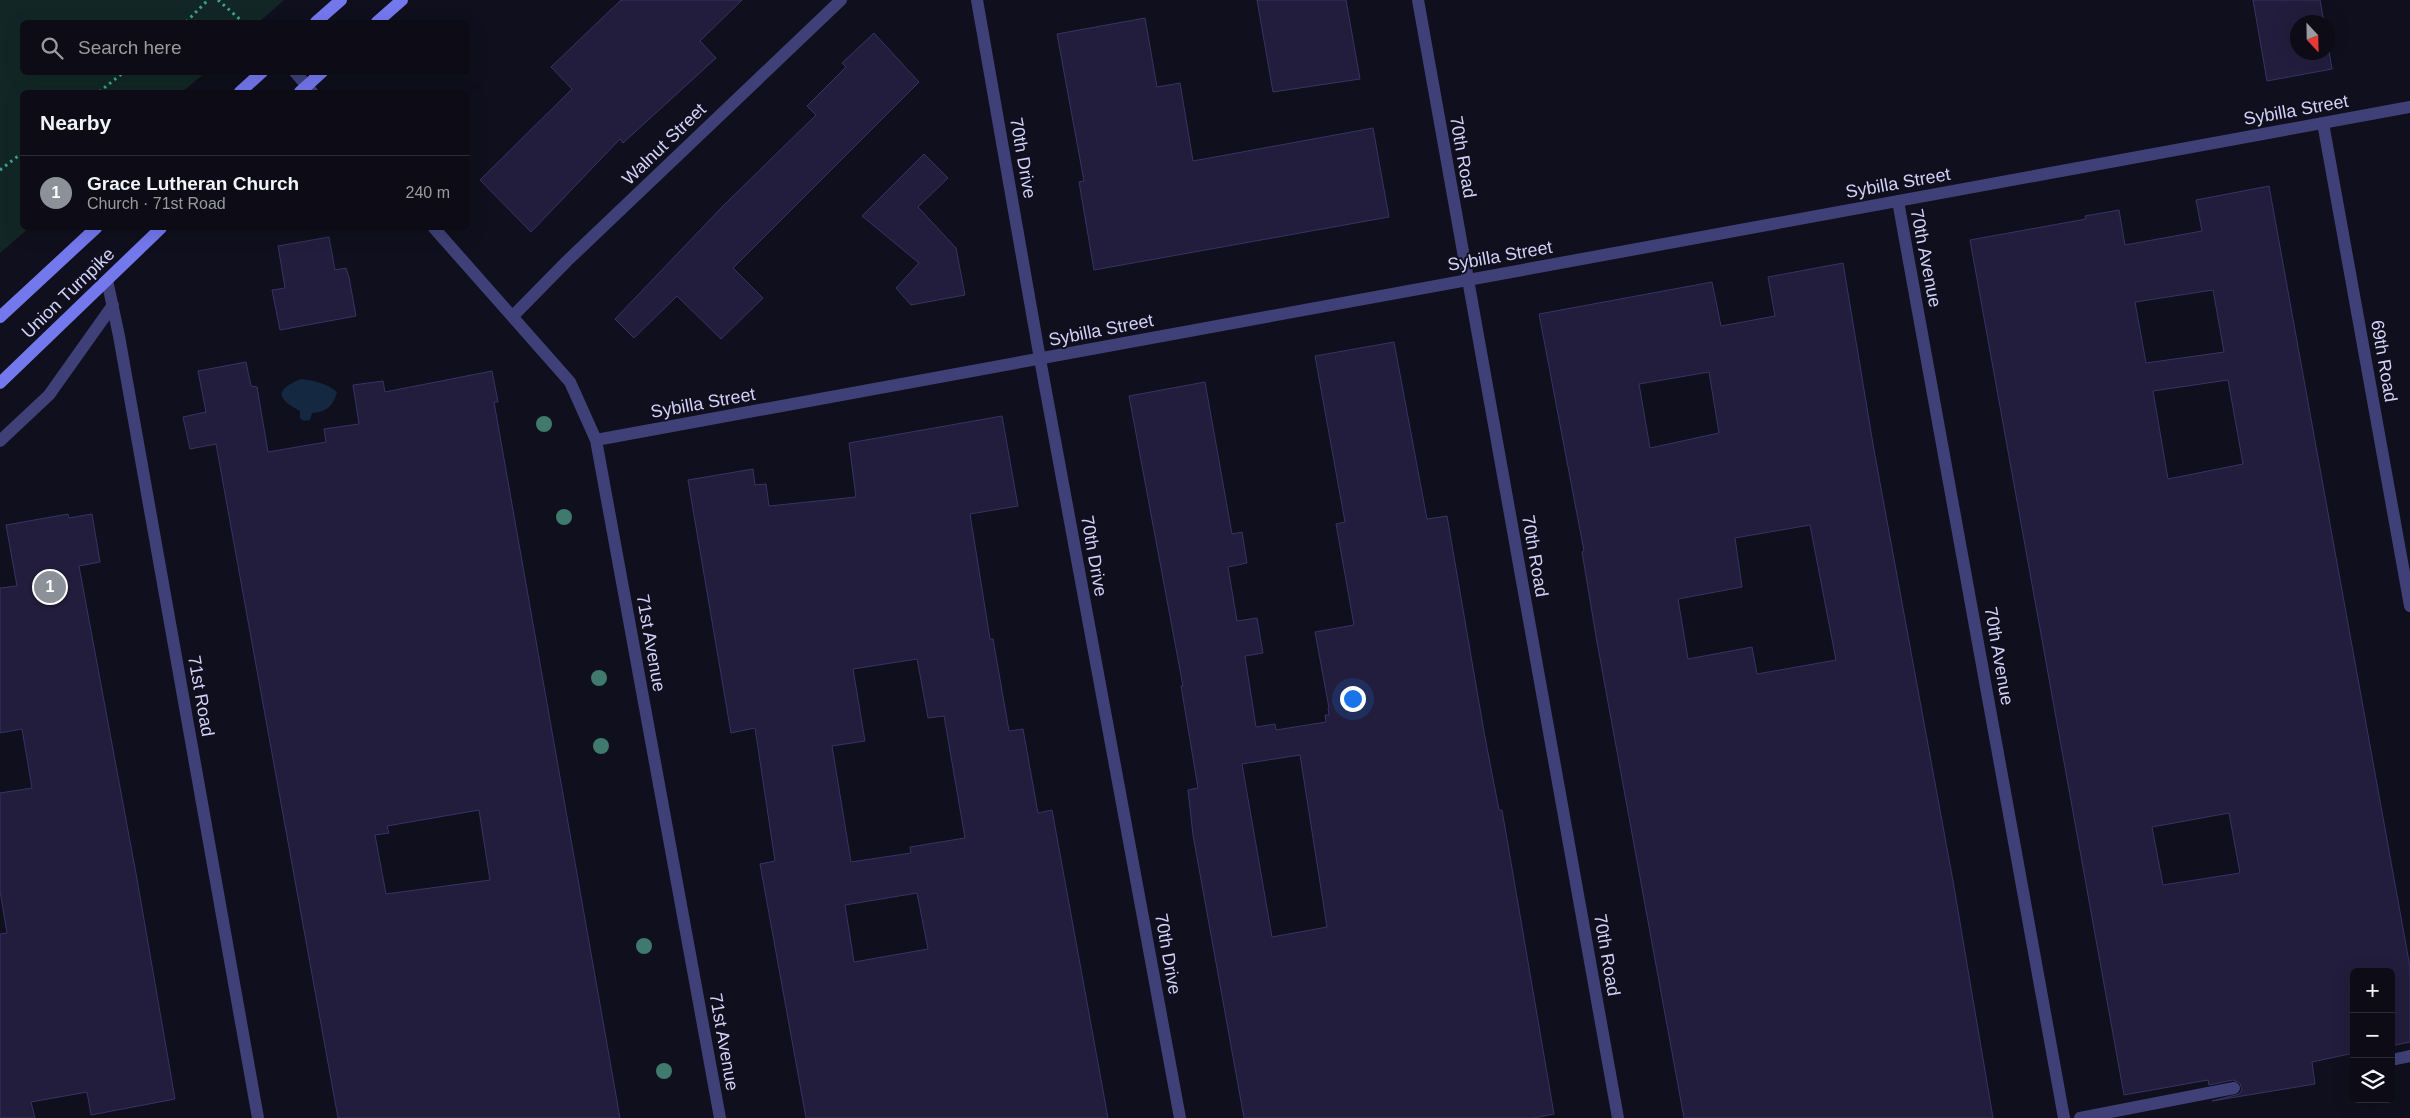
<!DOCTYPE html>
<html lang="en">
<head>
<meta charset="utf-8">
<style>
  :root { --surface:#0c0b16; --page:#1a1923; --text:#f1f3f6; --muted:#9a9ba1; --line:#2c2b35; --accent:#8c9099 }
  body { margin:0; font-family:Helvetica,sans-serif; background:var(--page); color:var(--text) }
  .controls { position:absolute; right:15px; bottom:15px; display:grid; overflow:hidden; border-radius:8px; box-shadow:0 5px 20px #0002 }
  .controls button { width:45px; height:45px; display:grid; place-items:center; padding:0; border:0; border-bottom:1px solid var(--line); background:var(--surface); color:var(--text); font:25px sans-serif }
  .compass { position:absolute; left:2290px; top:15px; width:45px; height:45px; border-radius:50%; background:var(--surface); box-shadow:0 5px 20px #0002; rotate:158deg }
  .you { position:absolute; left:1352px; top:698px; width:18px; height:18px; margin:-12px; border:4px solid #fff; border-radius:50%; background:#1a73e8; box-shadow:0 0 0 8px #1a73e833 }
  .badge { display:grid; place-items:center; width:32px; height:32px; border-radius:50%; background:var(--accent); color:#fff; font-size:16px; font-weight:700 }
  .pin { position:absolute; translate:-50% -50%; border:2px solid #fff; box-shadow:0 1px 5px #0006 }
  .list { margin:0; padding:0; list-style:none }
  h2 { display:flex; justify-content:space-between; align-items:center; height:65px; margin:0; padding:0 20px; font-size:21px }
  h2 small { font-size:16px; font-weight:400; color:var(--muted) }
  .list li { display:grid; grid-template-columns:32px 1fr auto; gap:15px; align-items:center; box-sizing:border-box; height:75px; padding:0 20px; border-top:1px solid var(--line) }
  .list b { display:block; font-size:19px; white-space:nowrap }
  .list p { margin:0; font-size:16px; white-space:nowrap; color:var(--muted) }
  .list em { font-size:16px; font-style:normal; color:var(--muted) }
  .icon { flex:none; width:28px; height:28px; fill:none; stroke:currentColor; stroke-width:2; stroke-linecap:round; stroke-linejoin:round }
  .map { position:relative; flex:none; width:2410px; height:1118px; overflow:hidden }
  .search { position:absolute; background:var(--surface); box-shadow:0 5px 20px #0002; left:20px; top:20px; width:450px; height:55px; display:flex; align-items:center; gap:12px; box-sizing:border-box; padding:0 18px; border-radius:8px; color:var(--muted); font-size:19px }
  .panel { position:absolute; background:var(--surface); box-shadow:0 5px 20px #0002; left:20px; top:90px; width:450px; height:140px; border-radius:8px }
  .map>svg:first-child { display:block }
  .green { fill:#122725 }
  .water { fill:#152841 }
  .building { fill:#221d3c; stroke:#393265; fill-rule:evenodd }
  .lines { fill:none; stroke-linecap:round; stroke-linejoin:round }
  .path { stroke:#3ca296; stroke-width:3; stroke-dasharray:2.5 4; stroke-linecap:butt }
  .lane { stroke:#3f4077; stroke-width:12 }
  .street { stroke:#3f4077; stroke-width:12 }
  .secondary { stroke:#7478ed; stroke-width:12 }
  .tree { fill:#40796d }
  .labels { text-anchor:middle; stroke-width:4; stroke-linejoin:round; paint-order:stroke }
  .street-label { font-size:18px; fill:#d3d1f9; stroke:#100f1d }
</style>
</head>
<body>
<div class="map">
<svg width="2410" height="1118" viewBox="0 0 2410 1118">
  <rect width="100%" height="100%" fill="#100f1d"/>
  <path class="green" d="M 0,0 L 284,0 L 259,22 L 22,22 L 22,72 L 205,73 L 182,92 L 22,92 L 22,228 L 29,228 L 0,253 Z"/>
  <path class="water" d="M 301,379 C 314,381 327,383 337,392 C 333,406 327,412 312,413 L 310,420 L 304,421 L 300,418 L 300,411 C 275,398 276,389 301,379 Z"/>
  <path class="building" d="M 621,0 L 742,0 L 700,41 L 716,58 L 623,143 L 620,139 L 531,232 L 480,180 L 572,89 L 551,67 Z
    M 1257,0 L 1346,0 L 1360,79 L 1273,92 Z
    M 2253,0 L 2320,0 L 2324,22 L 2298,22 L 2298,52 L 2328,52 L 2328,45 L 2332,69 L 2267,81 Z
    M 1145,18 L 1157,87 L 1180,83 L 1193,161 L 1373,128 L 1389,217 L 1094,270 L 1079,182 L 1084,181 L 1057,34 Z
    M 874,33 L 919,82 L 733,268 L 763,298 L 721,339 L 677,296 L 634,338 L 615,319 L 723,206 L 816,115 L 807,106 L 846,67 L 842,63 Z
    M 924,154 L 948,178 L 918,207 L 956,248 L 965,295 L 911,305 L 896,288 L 919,263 L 862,216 Z
    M 2269,186 L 2410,967 L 2410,1042 L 2391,1046 L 2391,972 L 2354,972 L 2354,1053 L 2312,1062 L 2315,1084 L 2212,1101 L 2239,1094 L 2242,1090 L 2240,1083 L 2233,1080 L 2209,1085 L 2208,1080 L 2124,1095 L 1970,240 L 2086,219 L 2085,216 L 2119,210 L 2125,245 L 2202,231 L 2196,200 ZM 2213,290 L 2224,352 L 2146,363 L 2135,302 ZM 2228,380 L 2243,464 L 2168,479 L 2153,391 ZM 2229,813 L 2240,873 L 2163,885 L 2152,827 Z
    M 329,237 L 335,270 L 346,268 L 349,277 L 356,316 L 280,330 L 272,290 L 285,288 L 278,246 Z
    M 1843,263 L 1874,450 L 1953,881 L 1993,1118 L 1684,1118 L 1597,642 L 1582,552 L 1584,551 L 1539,314 L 1712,282 L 1721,326 L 1775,316 L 1768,277 ZM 1709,372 L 1719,433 L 1650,448 L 1639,384 ZM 1810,525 L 1836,660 L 1757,674 L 1752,647 L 1688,659 L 1678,599 L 1742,587 L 1735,538 Z
    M 1394,342 L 1427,519 L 1447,516 L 1484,732 L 1499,810 L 1502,810 L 1554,1114 L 1534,1118 L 1244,1118 L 1193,835 L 1188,790 L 1198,788 L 1181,686 L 1183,686 L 1129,396 L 1205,382 L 1232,534 L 1242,532 L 1247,563 L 1228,567 L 1237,621 L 1257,618 L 1263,653 L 1245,656 L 1256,727 L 1275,724 L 1276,730 L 1326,722 L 1325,715 L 1329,715 L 1328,708 L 1329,708 L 1315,632 L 1354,625 L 1336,524 L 1345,522 L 1315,356 ZM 1300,755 L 1327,927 L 1272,937 L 1242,764 Z
    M 246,362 L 251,386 L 257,387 L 268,452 L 326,442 L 324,429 L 359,424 L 353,385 L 383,381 L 385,392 L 492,371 L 498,402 L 494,402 L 620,1118 L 338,1118 L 216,444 L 190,449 L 183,417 L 206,412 L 198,371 ZM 479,810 L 490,880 L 386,894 L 375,835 L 389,833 L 387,826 Z
    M 1002,416 L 1018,506 L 970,514 L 990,639 L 993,639 L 1009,731 L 1023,729 L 1038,813 L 1052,810 L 1108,1118 L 806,1118 L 760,864 L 775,861 L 755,728 L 731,733 L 688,480 L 753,469 L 755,485 L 766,484 L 769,506 L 856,497 L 849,443 ZM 917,659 L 928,718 L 944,716 L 965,838 L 910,847 L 911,853 L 851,862 L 832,746 L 865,741 L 853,669 ZM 917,893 L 928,949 L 854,962 L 845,905 Z
    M 68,514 L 69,518 L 92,514 L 100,562 L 79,566 L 137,879 L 175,1099 L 91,1115 L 87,1092 L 31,1102 L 35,1118 L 0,1118 L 0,934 L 7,933 L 0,891 L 0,793 L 32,788 L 22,729 L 0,733 L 0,588 L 17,586 L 6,525 Z"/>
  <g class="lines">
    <path class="path" d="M 218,0 L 243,22
      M 186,22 L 208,0
      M 99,92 L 124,72
      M 0,170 L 22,153"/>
    <path class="lane" d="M 2391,1060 L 2410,1056
      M 2080,1118 L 2234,1088"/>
    <path class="street" d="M 977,0 L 1040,359 L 1180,1118
      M 1418,0 L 1618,1118
      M 295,72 L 312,92
      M 2323,123 L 2410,606
      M 1898,201 L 2064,1118
      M 434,228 L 570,382 L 596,440 L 720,1118
      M 107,280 L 119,336 L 258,1118
      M 513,316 L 567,261 L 841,0
      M 596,440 L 2410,107
      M 0,441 L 49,395 L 113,305"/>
    <path class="secondary" d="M 316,22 L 341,0
      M 377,22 L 402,0
      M 240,92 L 262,72
      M 300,92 L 322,72
      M 0,317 L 96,228
      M 0,383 L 161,228"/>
  </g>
  <g class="tree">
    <circle cx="544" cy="424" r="8"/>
    <circle cx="564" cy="517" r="8"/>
    <circle cx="599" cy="678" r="8"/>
    <circle cx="601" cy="746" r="8"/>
    <circle cx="644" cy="946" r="8"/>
    <circle cx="664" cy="1071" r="8"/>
  </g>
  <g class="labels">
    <g class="street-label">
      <text transform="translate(2296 110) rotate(-10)" y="6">Sybilla Street</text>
      <text transform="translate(664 144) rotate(-44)" y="6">Walnut Street</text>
      <text transform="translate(1463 157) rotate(80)" y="6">70th Road</text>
      <text transform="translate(1023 158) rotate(80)" y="6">70th Drive</text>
      <text transform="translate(1898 183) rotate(-10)" y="6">Sybilla Street</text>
      <text transform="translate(1500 256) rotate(-10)" y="6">Sybilla Street</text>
      <text transform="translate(1926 258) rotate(79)" y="6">70th Avenue</text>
      <text transform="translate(68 293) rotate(-44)" y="6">Union Turnpike</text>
      <text transform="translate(1101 330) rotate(-11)" y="6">Sybilla Street</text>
      <text transform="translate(2384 361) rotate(80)" y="6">69th Road</text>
      <text transform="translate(703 403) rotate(-10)" y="6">Sybilla Street</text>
      <text transform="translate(1094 556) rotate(80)" y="6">70th Drive</text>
      <text transform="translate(1535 556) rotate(80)" y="6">70th Road</text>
      <text transform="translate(651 643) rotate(80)" y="6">71st Avenue</text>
      <text transform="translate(1999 656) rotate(80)" y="6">70th Avenue</text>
      <text transform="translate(201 696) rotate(80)" y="6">71st Road</text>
      <text transform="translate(1168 954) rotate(80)" y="6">70th Drive</text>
      <text transform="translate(1607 955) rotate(80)" y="6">70th Road</text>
      <text transform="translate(724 1042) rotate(80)" y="6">71st Avenue</text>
    </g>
  </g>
</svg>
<div class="controls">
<button>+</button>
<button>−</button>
<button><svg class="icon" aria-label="layers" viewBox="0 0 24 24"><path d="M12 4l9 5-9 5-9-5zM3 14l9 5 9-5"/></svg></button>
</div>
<svg class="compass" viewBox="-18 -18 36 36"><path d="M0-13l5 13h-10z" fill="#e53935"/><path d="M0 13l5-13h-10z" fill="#9a9ba1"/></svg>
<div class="you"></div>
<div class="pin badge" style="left:50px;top:587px">1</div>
<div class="search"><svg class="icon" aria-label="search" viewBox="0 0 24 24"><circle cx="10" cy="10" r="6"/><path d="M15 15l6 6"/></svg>Search here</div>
<section class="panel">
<h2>Nearby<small></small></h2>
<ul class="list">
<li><span class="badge">1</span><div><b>Grace Lutheran Church</b><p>Church · 71st Road</p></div><em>240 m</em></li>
</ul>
</section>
</div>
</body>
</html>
